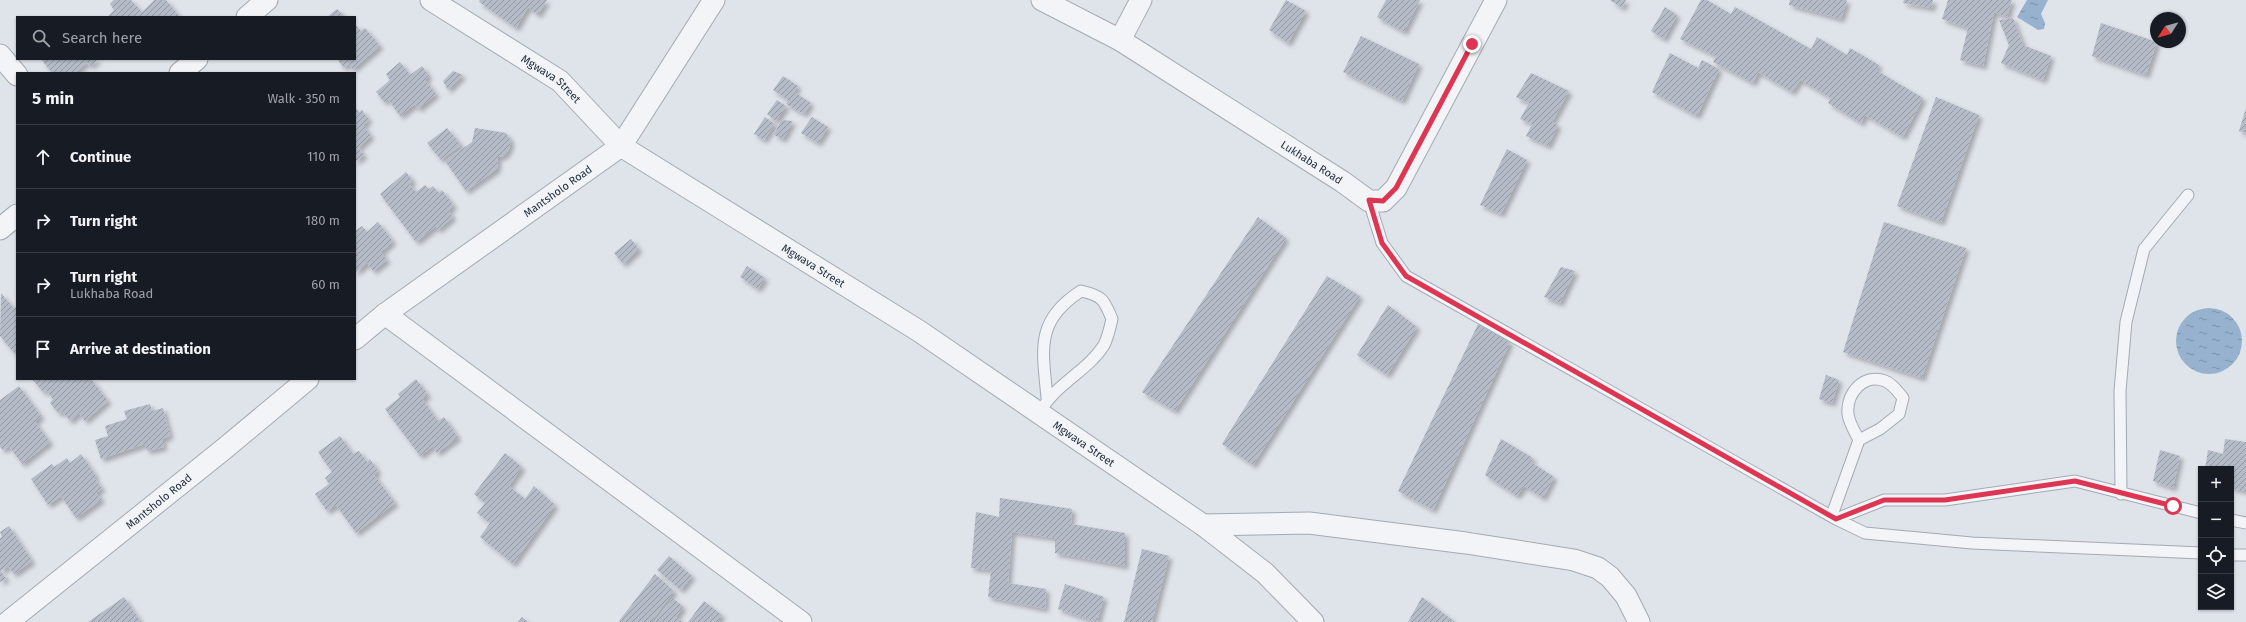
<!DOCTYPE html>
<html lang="en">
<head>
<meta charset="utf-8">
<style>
  :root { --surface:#171b24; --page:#20242c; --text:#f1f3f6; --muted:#9ea1a6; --line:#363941 }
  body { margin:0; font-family:"Fira Sans",sans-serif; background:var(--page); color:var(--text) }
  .controls { position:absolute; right:12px; bottom:12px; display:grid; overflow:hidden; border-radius:0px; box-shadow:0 1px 3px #0004 }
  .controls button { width:36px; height:36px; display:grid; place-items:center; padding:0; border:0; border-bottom:1px solid var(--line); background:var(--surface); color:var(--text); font:20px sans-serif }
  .compass { position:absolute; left:2150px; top:12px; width:36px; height:36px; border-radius:50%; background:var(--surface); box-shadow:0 1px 3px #0004; rotate:234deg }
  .stop { position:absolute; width:12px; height:12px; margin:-9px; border:3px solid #dc3653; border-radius:50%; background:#fff }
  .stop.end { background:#dc3653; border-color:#fff; box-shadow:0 1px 4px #0008 }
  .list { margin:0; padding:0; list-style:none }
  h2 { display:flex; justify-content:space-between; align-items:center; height:52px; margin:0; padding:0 16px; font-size:17px }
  h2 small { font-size:13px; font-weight:400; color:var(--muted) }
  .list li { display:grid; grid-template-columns:26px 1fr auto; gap:12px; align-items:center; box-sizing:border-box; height:64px; padding:0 16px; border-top:1px solid var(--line) }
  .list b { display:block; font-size:15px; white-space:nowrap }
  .list p { margin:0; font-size:13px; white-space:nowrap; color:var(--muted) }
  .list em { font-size:13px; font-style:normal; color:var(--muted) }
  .icon { flex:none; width:22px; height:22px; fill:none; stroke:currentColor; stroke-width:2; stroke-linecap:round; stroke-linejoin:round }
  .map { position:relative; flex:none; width:2246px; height:622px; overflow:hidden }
  .search { position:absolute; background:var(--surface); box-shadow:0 1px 3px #0004; left:16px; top:16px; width:340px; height:44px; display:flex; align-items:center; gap:10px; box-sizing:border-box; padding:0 14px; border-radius:0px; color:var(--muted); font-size:15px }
  .panel { position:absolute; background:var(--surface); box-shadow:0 1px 3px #0004; left:16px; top:72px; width:340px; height:308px; border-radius:0px }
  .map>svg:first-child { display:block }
  .water { fill:url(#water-ripples) }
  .building { fill:url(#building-hatch); filter:url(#shadow) }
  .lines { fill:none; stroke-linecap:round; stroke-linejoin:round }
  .lane-casing { stroke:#a4aab4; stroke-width:13 }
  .street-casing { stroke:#a4aab4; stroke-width:23 }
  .lane { stroke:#f2f4f7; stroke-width:11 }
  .street { stroke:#f2f4f7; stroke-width:21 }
  .route { stroke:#dc3653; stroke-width:5 }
  .labels { text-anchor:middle; stroke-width:3; stroke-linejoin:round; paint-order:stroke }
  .street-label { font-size:11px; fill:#263142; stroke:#eef2f7 }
</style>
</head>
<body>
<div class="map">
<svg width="2246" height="622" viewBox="0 0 2246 622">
  <defs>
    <pattern id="water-ripples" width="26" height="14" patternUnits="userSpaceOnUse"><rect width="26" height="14" fill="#96b2ce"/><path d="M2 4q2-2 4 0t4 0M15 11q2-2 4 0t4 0" fill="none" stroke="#7a91a9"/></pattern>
    <pattern id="building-hatch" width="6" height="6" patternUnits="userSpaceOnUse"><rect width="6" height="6" fill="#b5bcc7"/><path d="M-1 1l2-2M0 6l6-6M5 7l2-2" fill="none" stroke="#9399a3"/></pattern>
    <filter id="shadow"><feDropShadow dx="3.5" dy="3.5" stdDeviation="2" flood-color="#0004"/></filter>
  </defs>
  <rect width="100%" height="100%" fill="#dfe3ea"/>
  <path class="water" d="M 2027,0 L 2048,0 L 2041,14 L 2045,23 L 2044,29 L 2038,30 L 2017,17 Z
    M2176 341a33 33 0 1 1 66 0a33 33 0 1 1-66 0Z"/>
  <path class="building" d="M 114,0 L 131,0 L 142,12 L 154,0 L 166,0 L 180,17 L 107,17 L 114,10 L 110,4 Z
    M 480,0 L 547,0 L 538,15 L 528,7 L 516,28 L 479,2 Z
    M 1286,0 L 1306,11 L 1288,43 L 1269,30 Z
    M 1386,0 L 1420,0 L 1404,32 L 1377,17 Z
    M 1610,0 L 1626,0 L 1622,8 Z
    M 1701,0 L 1707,0 L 1731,14 L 1735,7 L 1811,49 L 1817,37 L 1847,55 L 1850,48 L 1879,65 L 1876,70 L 1923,98 L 1903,137 L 1865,115 L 1861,123 L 1828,103 L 1831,98 L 1800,80 L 1792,92 L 1758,72 L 1753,83 L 1713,62 L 1716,56 L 1680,39 Z
    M 1790,0 L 1847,0 L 1841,19 L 1789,5 Z
    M 1904,0 L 1933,0 L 1932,8 L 1903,3 Z
    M 1948,0 L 2012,0 L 2007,17 L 1994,12 L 1983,66 L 1960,60 L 1968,28 L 1942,19 Z
    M 1665,7 L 1677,15 L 1664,39 L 1651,31 Z
    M 337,9 L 345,17 L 327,17 Z
    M 2013,18 L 2023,45 L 2051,56 L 2043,80 L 2001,63 L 2009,45 L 1999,20 Z
    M 2101,23 L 2157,42 L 2146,75 L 2092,56 Z
    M 355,24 L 361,31 L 365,28 L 380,46 L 353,69 L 348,64 L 344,68 L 337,59 L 355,59 Z
    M 1361,36 L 1419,64 L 1402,101 L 1343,72 Z
    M 1670,53 L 1698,68 L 1702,60 L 1719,69 L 1697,116 L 1652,92 Z
    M 41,59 L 99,59 L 90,66 L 87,62 L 75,73 L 52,73 Z
    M 400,62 L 410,75 L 422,66 L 429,76 L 425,80 L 436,94 L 418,109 L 415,104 L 400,116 L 388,99 L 384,102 L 376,92 L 390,80 L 386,74 Z
    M 453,71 L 463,75 L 448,90 L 443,81 Z
    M 1531,73 L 1569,91 L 1552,122 L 1558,125 L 1548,146 L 1526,136 L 1532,124 L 1520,119 L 1529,103 L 1516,97 Z
    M 783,76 L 798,86 L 794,92 L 811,103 L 804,114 L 786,104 L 788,100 L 773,90 Z
    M 1936,97 L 1979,115 L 1941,222 L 1897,206 Z
    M 777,100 L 786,106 L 776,121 L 767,114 Z
    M 355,107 L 359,112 L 362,110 L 369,120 L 363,125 L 371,136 L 358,148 L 364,155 L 355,162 Z
    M 2246,108 L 2246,133 L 2239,131 Z
    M 765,117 L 775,124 L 764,140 L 754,134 Z
    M 812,117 L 828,127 L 818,143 L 801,133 Z
    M 781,120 L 793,121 L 783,139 L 774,135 Z
    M 447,128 L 461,145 L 441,160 L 427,143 Z
    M 475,128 L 506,133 L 511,141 L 509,149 L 504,156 L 498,157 L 497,169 L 466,191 L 445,161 L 472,142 Z
    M 1507,149 L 1527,160 L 1501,214 L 1480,205 Z
    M 406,172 L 413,181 L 409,184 L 416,192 L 425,185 L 429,189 L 433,186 L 439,193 L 442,190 L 454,206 L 448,210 L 453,217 L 438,230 L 436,226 L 416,242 L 380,194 Z
    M 1258,217 L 1286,238 L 1175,411 L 1142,392 Z
    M 378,222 L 393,241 L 381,252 L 387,260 L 373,271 L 367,263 L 355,273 L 355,231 L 362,226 L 367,232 Z
    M 1884,222 L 1966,248 L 1922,378 L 1843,352 Z
    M 631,239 L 639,249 L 623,264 L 614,253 Z
    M 747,266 L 765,278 L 758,289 L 740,277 Z
    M 1561,267 L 1575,271 L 1560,303 L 1544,297 Z
    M 1327,276 L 1360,296 L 1253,465 L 1222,444 Z
    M 1,293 L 14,309 L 17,306 L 17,350 L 14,353 L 0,336 Z
    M 1388,305 L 1417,327 L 1387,375 L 1357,355 Z
    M 1478,324 L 1510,342 L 1433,510 L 1398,491 Z
    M 1826,375 L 1839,380 L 1832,403 L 1819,399 Z
    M 32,379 L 91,379 L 108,401 L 85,421 L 79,413 L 70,421 L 62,411 L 59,414 L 50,403 L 53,399 L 46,390 L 43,392 Z
    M 416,379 L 428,395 L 422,399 L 438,421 L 444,417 L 458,437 L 437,453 L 433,446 L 420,456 L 385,409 L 400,397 L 398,394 Z
    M 19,386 L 41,416 L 35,422 L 50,442 L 22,464 L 9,446 L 3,450 L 0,447 L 0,400 Z
    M 150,404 L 152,411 L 163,408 L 170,436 L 162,439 L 164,447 L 147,451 L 145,444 L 101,459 L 95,440 L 108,436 L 105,426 L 127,419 L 124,411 Z
    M 340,436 L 353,454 L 359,451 L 367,462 L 370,459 L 378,471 L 374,475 L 395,503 L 356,533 L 336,505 L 327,511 L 315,494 L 329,484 L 325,478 L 332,472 L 318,452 Z
    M 1501,439 L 1533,458 L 1531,462 L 1554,477 L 1543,498 L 1524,486 L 1517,496 L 1485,475 Z
    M 2225,439 L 2246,442 L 2246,491 L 2231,488 L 2231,469 L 2205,469 L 2208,450 L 2223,454 Z
    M 2160,450 L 2180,456 L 2173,488 L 2153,481 Z
    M 505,453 L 522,467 L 509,486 L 525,499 L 534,486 L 555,505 L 513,564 L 480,537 L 490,523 L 477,513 L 485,503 L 474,494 Z
    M 81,454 L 96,476 L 94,478 L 102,488 L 96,493 L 102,499 L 76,518 L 61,496 L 48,505 L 31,479 L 52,464 L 54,467 L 67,458 L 70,463 Z
    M 1000,498 L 1072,509 L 1071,524 L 1125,533 L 1125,566 L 1055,553 L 1055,538 L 1012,532 L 1008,583 L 1046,589 L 1045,609 L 988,597 L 991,570 L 971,568 L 976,512 L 999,517 Z
    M 9,526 L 32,561 L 14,574 L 8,566 L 1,571 L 6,579 L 0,582 L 0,538 L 2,537 L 0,532 Z
    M 1142,549 L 1169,556 L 1152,622 L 1124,622 Z
    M 669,556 L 692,576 L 681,590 L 657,570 Z
    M 655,574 L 674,591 L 651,622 L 620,622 L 619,621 Z
    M 1065,584 L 1104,597 L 1097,622 L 1058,609 Z
    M 124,597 L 141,622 L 88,622 Z
    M 1422,597 L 1455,622 L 1408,622 Z
    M 673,598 L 683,607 L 676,617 L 682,622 L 654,622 Z
    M 704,601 L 722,615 L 717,622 L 688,622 Z
    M 522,617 L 528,622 L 518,622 Z"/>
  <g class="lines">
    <defs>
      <path id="lane" d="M 1369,201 L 1382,243 L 1406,276 L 1836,519 L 1865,533 L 1972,543 L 2201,553
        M 1040,412 C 1055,384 1088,371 1104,345 C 1108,337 1110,328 1112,319 C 1104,300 1103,296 1081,291 C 1034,321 1043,351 1047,398
        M 2121,494 L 2120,391 L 2126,322 L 2144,249 L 2188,195
        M 1832,515 L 1859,440 L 1880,429 L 1899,414 L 1903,398 C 1898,392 1893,384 1885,381 C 1864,373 1846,393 1848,414 C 1849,423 1855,432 1859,440
        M 1836,519 L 1884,500 L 1945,500 L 2075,481 L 2201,513
        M 2231,520 L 2246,523
        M 2231,555 L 2246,555"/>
      <g id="street">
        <path id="s1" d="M 431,0 L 560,81 L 621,146 L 919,331 L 1203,525 L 1265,573 L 1313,622"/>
        <path id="s2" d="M 1042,0 L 1120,40 L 1343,182 L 1369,201 L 1383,201 L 1396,188 L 1496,0"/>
        <path d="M 247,17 L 267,0"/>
        <path d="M 1120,40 L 1141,0"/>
        <path d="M 0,55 L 17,75"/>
        <path d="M 180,73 L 197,59"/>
        <path d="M 0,229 L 17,215"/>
        <path d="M 385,314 L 801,622"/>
        <path id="s3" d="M 355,339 L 385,314 L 621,146 L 714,0"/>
        <path d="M 1203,525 L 1309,523 L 1466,543 L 1574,560 L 1598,568 L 1610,577 L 1626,596 L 1639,622"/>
        <path id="s4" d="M 8,622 L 224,449 L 308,379"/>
      </g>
    </defs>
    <use href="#lane" class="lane-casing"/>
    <use href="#street" class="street-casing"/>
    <use href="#lane" class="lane"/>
    <use href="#street" class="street"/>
  </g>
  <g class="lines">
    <path class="route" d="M 1472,44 L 1396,188 L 1383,201 L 1369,200 L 1382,243 L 1406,276 L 1836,519 L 1884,500 L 1945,500 L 2075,481 L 2173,506"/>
  </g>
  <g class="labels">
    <g class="street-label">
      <text dy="4" stroke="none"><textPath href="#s1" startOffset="144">Mgwava Street</textPath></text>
      <text dy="4" stroke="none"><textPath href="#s2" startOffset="315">Lukhaba Road</textPath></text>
      <text dy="4" stroke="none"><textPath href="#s3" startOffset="251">Mantsholo Road</textPath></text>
      <text dy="4" stroke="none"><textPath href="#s1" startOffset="468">Mgwava Street</textPath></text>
      <text dy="4" stroke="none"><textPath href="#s1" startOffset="792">Mgwava Street</textPath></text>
      <text dy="4" stroke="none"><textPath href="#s4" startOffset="193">Mantsholo Road</textPath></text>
    </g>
  </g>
</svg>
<div class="controls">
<button>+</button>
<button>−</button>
<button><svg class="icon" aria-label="locate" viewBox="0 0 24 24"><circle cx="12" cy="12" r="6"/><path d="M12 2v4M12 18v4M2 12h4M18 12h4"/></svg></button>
<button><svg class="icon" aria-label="layers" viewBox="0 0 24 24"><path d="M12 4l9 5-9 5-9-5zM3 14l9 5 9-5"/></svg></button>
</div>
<svg class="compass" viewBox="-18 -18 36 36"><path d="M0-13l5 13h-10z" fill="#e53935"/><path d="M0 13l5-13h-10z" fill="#9ea1a6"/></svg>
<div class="stop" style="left:2173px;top:506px"></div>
<div class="stop end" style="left:1472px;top:44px"></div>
<div class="search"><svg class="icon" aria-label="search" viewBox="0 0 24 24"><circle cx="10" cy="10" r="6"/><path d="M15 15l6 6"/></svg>Search here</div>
<section class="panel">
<h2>5 min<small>Walk · 350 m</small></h2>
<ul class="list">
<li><svg class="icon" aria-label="ahead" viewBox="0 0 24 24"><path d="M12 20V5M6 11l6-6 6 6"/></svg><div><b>Continue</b></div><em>110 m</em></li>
<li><svg class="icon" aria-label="right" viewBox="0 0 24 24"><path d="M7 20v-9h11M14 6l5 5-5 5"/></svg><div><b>Turn right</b></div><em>180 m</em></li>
<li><svg class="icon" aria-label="right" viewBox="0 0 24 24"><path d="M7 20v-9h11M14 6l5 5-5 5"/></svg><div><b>Turn right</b><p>Lukhaba Road</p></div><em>60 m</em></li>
<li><svg class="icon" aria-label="arrive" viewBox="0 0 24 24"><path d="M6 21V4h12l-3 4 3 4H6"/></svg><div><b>Arrive at destination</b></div></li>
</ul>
</section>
</div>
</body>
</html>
